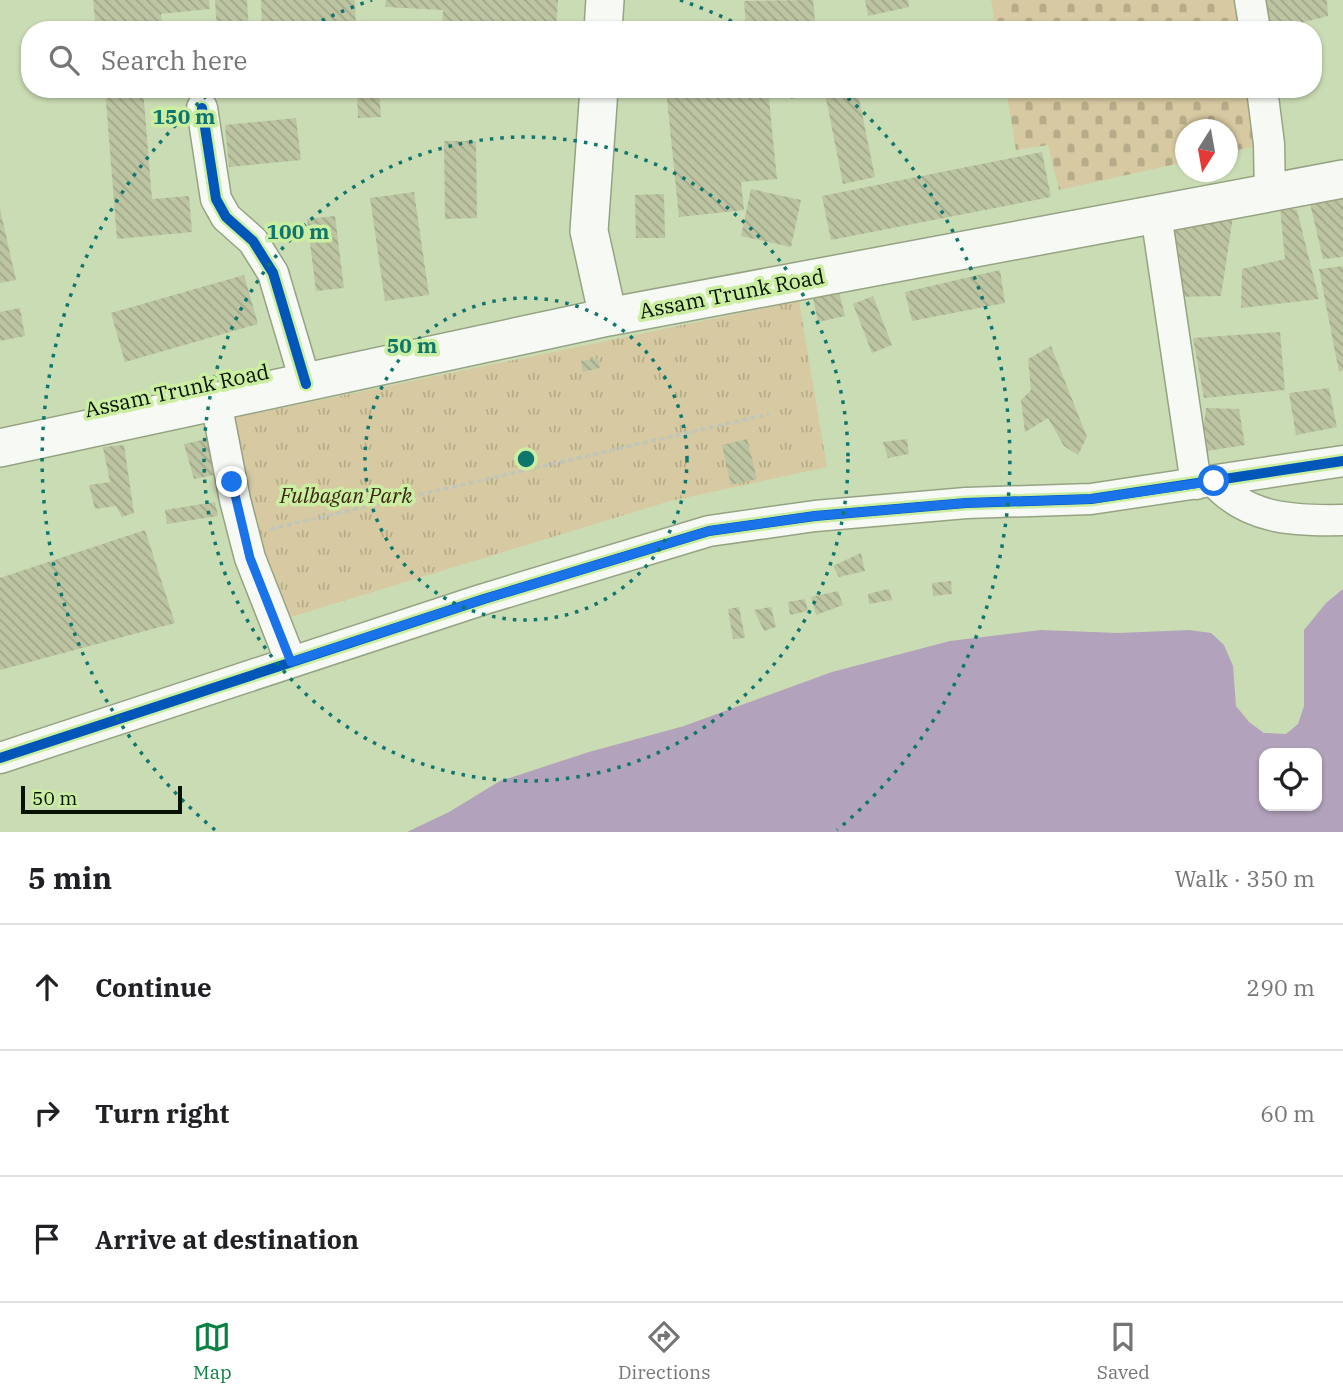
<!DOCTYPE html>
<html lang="en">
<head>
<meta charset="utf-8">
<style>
  :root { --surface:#fff; --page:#f2f2f2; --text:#202124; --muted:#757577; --line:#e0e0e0; --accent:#0b8043 }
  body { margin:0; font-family:"IBM Plex Serif",serif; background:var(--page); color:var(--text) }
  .controls { position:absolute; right:21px; bottom:21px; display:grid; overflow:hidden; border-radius:14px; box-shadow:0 2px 5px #0004 }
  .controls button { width:63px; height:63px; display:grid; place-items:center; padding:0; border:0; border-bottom:2px solid var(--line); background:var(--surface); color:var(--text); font:35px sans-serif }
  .compass { position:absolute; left:1175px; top:119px; width:63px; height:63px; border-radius:50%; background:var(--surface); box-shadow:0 2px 5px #0004; rotate:191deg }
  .scale { position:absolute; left:21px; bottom:18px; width:161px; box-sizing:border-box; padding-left:7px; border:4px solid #061100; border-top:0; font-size:19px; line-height:24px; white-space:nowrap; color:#061100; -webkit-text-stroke:5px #cbeea2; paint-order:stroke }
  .stop { position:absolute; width:21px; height:21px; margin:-16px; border:5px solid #1a73e8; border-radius:50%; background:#fff }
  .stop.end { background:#1a73e8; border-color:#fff; box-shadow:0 2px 7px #0008 }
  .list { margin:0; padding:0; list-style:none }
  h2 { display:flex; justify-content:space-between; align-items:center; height:91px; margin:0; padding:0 28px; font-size:30px }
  h2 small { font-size:23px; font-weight:400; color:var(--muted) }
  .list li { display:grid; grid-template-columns:46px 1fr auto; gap:21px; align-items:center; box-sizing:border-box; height:126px; padding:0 28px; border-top:2px solid var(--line) }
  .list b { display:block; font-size:26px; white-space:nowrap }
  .list em { font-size:23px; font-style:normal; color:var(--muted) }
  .icon { flex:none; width:38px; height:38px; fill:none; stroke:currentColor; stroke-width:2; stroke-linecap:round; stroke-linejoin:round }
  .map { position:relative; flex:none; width:1343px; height:832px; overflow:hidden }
  .search { position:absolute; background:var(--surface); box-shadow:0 2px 5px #0004; left:21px; right:21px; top:21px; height:77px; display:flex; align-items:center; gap:18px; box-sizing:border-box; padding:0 24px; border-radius:28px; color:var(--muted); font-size:26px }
  .sheet { height:469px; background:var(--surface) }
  nav { display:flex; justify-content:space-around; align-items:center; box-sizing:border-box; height:98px; border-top:2px solid var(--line); background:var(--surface); font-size:19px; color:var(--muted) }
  nav a { display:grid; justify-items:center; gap:4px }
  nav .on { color:var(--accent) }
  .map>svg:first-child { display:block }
  .cemetery { fill:url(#cemetery-stones) }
  .park { fill:url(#park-tufts) }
  .water { fill:#b2a2bc; fill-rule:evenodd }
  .building { fill:url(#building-back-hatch) }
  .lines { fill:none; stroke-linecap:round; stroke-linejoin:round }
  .minor-casing { stroke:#95a383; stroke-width:33 }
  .major-casing { stroke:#95a383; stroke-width:40 }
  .path { stroke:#c1c6bb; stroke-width:3.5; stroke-dasharray:5 3.5; stroke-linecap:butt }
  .minor { stroke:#f7faf4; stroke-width:30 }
  .major { stroke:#f7faf4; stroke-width:37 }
  .cycleway-casing { stroke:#cbeea2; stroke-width:15 }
  .cycleway { stroke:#0057b8; stroke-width:10 }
  .route { stroke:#1a73e8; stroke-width:9 }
  .ring { fill:none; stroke:#0f766e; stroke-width:3.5; stroke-dasharray:3.5 7 }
  .labels { text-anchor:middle; stroke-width:7; stroke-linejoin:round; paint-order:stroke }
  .street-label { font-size:21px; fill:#061100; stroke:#cbeea2 }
  .park-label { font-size:21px; font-style:italic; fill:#3a260f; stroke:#cbeea2 }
  .centre { fill:#0f766e; stroke:#cbeea2; stroke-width:3.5 }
  .ring-label { font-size:21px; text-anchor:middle; font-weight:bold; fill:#0f766e; stroke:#cbeea2; stroke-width:7; stroke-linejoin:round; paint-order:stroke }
</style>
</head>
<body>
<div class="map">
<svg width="1343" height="832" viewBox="0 0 1343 832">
  <defs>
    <pattern id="cemetery-stones" width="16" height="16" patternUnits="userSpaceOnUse" patternTransform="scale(1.75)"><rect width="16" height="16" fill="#d7c9a1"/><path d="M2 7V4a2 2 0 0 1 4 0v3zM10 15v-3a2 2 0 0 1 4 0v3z" fill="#b7ac89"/></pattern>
    <pattern id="park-tufts" width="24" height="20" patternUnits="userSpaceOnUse" patternTransform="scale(1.75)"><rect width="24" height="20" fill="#d7c9a1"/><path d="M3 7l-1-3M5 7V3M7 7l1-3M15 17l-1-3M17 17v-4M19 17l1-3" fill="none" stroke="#b7ac89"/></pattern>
    <pattern id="building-back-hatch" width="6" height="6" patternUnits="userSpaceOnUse" patternTransform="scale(1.75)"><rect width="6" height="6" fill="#bcc4a2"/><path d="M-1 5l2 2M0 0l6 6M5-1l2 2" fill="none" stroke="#a0a78a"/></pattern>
  </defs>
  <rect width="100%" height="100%" fill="#cadcb4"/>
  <path class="cemetery" d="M 991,0 L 1236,0 L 1241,30 L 996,30 Z
    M 1006,89 L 1252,89 L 1262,145 L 1228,152 L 1228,130 L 1186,130 L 1185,162 L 1059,190 L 1048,145 L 1016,150 Z"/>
  <path class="park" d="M 799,301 L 827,467 L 670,501 L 284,619 L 251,543 L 233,418 Z"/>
  <path class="water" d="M 1343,589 L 1343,832 L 407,832 L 449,812 L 500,781 L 589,752 L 684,726 L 832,672 L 950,641 L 1041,630 L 1118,633 L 1189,630 L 1211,633 L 1224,645 L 1233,666 L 1236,706 L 1249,722 L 1264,733 L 1286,734 L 1298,724 L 1304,706 L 1304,630 L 1326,603 ZM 1264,753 L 1317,753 L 1317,806 L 1264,806 Z"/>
  <path class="building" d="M 93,0 L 209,0 L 210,9 L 161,14 L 163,29 L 147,30 L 146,22 L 133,23 L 134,29 L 96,30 Z
    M 215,0 L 247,0 L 249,30 L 217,30 Z
    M 261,0 L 355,0 L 356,30 L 262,30 Z
    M 386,0 L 558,0 L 556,30 L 442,30 L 443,10 L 385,7 Z
    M 813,0 L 816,30 L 746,30 L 744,1 Z
    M 865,0 L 908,0 L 909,7 L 868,16 Z
    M 1258,0 L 1327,0 L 1328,16 L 1281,28 L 1262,23 Z
    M 105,89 L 143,89 L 152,199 L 189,196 L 192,232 L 117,239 Z
    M 357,89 L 379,89 L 381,117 L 358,118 Z
    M 666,89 L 768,89 L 777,179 L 741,182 L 744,210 L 679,217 Z
    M 789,89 L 857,89 L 875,177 L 843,184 L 825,93 L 791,99 Z
    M 296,118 L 301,160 L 229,167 L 225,125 Z
    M 444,141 L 476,141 L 477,218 L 445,219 Z
    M 1042,152 L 1051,197 L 831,240 L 822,196 Z
    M 751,189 L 801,200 L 791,247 L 741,236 Z
    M 1343,191 L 1343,257 L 1323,259 L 1309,199 Z
    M 414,192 L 429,295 L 385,301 L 370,198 Z
    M 664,194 L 665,238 L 636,238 L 635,195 Z
    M 1280,207 L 1297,210 L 1319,299 L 1241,308 L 1242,269 L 1285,259 Z
    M 0,209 L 16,280 L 0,283 Z
    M 1234,210 L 1221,296 L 1177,297 L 1165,222 Z
    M 335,216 L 344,288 L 316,291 L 307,219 Z
    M 1343,266 L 1343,370 L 1339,372 L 1319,269 Z
    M 1000,270 L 1005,303 L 912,321 L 905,292 Z
    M 244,275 L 258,324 L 125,362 L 111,313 Z
    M 839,292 L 845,316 L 818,322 L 813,298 Z
    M 873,296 L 892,345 L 872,353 L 853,304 Z
    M 20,308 L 25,336 L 0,341 L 0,312 Z
    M 1280,332 L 1285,390 L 1204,398 L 1193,338 Z
    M 1051,346 L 1087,437 L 1078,455 L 1064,446 L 1048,418 L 1025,432 L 1021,400 L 1031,390 L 1028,359 Z
    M 598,358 L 600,368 L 583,372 L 581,361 Z
    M 1329,388 L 1337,427 L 1296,435 L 1289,393 Z
    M 1206,408 L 1239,409 L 1245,445 L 1201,452 Z
    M 216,437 L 225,473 L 194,479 L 184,444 Z
    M 747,439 L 757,479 L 731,485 L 722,445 Z
    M 907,439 L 909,454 L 888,458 L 883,442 Z
    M 124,445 L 134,513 L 122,517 L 116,506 L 95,509 L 89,485 L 110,482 L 103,447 Z
    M 215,502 L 218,516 L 167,524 L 165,510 Z
    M 145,530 L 175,623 L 0,670 L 0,578 Z
    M 861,553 L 865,571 L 839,577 L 833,566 Z
    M 951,581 L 952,594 L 933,596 L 932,583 Z
    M 889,589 L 892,600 L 869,604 L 868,594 Z
    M 838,591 L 843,605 L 816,615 L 811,597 Z
    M 805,599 L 808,611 L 790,615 L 788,602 Z
    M 739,607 L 745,638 L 733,639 L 728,609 Z
    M 771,607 L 776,627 L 764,631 L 754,610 Z"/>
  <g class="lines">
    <defs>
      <path id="minor" d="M 1250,0 L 1255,30
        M 1262,89 L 1269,144 L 1270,194
        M 202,108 L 216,199 L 226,217 L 253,241 L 273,273 L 306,384
        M 1156,214 L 1196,484
        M 216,402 L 235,500 L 250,558 L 291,662
        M 1214,481 C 1247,520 1296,521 1343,520
        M 0,758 L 484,599 L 709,531 L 815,516 L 966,503 L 1091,499 L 1343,461"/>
      <path id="major" d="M 603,30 L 605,0
        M 599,89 L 589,231 L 608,317
        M 0,448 L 608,317 L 1343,179"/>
    </defs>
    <use href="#minor" class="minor-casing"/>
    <use href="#major" class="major-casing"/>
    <path class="path" d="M 270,529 L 769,414"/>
    <use href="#minor" class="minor"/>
    <use href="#major" class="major"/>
    <defs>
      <path id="cycleway" d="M 202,108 L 216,199 L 226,217 L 253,241 L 273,273 L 306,384
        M 0,758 L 484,599 L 709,531 L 815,516 L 966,503 L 1091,499 L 1343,461"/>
    </defs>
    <use href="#cycleway" class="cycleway-casing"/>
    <use href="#cycleway" class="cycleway"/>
  </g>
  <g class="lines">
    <path class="route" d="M 232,482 L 250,558 L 291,662 L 484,599 L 709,531 L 815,516 L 966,503 L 1091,499 L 1214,481"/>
  </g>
  <g class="ring">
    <circle cx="526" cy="459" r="161"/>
    <circle cx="526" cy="459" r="322"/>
    <path d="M215 830A484 484 0 0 1 212 91M303 30A484 484 0 0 1 372 0M680 0A484 484 0 0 1 749 30M840 91A484 484 0 0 1 837 830"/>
  </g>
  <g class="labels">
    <g class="street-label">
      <text transform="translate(732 294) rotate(-11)" y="7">Assam Trunk Road</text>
      <text transform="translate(177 391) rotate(-12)" y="7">Assam Trunk Road</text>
    </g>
    <g class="park-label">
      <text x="346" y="503">Fulbagan Park</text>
    </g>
  </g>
  <circle cx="526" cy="459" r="10" class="centre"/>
  <g class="ring-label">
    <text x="184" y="124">150 m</text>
    <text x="298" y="239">100 m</text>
    <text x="412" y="353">50 m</text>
  </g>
</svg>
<div class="controls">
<button><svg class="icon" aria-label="locate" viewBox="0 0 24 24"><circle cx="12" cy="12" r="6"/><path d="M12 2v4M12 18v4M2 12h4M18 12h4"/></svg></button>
</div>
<svg class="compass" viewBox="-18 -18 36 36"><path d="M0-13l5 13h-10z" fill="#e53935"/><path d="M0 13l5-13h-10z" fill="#757577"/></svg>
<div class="scale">50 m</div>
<div class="stop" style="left:1214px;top:481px"></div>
<div class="stop end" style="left:232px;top:482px"></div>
<div class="search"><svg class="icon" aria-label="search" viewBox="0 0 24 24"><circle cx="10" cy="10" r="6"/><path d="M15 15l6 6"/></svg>Search here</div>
</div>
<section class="sheet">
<h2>5 min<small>Walk · 350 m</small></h2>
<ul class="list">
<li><svg class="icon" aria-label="ahead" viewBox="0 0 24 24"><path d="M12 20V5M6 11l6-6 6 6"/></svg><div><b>Continue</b></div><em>290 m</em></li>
<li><svg class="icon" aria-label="right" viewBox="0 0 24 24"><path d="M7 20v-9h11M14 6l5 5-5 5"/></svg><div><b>Turn right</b></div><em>60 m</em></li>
<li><svg class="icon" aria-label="arrive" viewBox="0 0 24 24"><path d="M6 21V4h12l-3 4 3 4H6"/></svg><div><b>Arrive at destination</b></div></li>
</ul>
</section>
<nav>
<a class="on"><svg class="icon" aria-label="map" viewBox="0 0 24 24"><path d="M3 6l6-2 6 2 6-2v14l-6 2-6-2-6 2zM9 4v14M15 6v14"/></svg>Map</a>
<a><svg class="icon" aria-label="directions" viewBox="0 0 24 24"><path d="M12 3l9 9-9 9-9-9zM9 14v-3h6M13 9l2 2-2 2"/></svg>Directions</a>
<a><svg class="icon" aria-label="saved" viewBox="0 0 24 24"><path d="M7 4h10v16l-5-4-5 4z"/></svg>Saved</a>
</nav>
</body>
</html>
